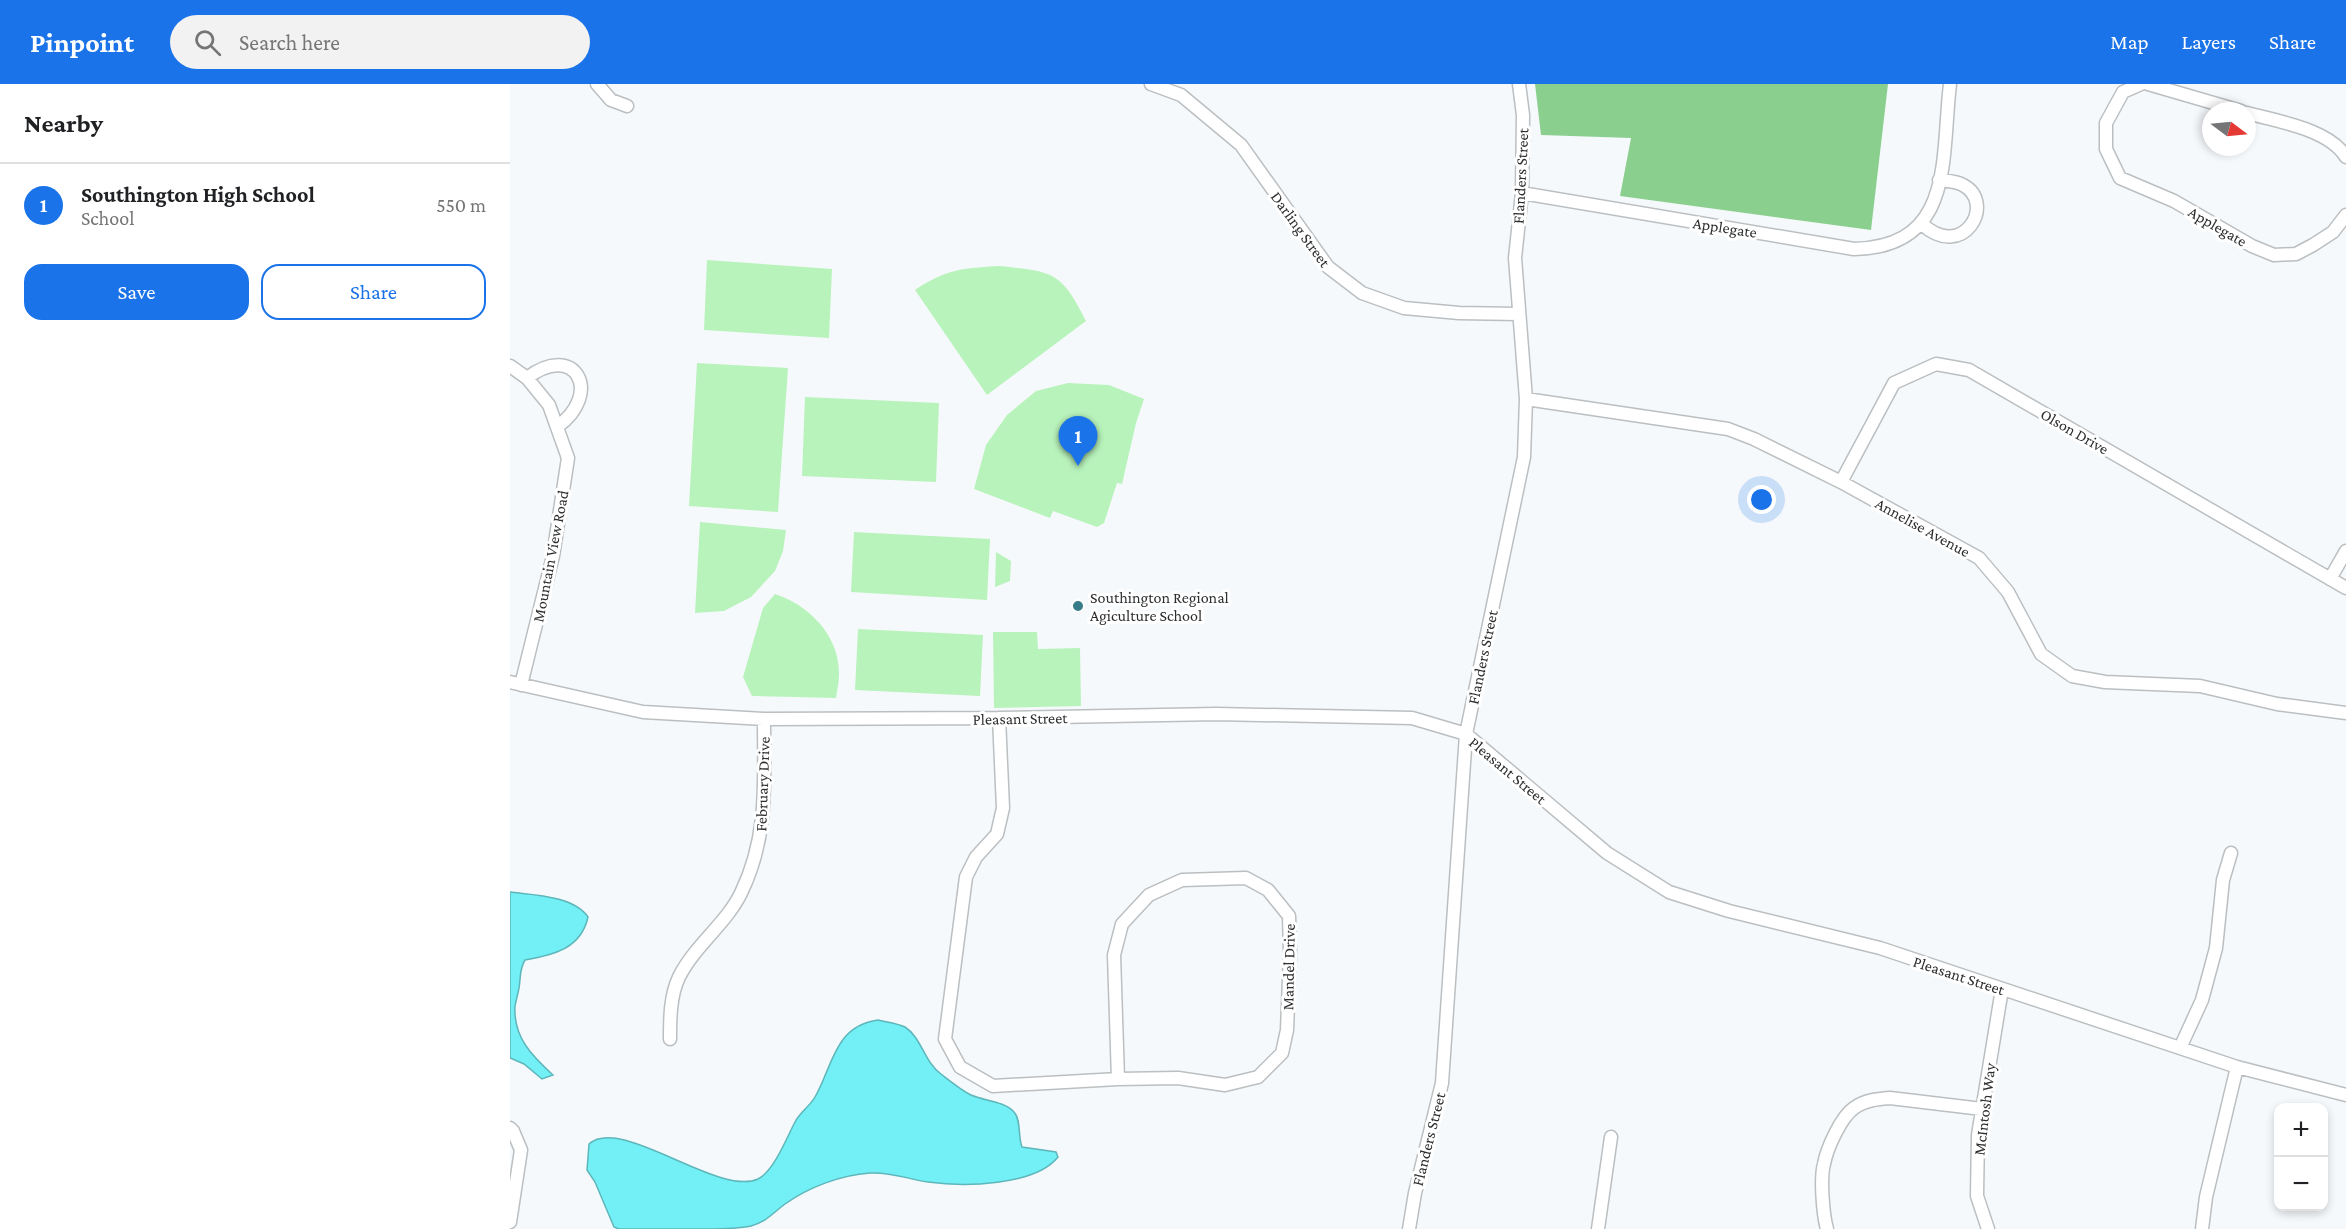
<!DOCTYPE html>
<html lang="en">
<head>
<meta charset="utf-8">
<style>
  :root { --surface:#fff; --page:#f2f2f2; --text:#202124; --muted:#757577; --line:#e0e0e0; --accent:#1a73e8 }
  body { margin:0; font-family:"Crimson Pro",serif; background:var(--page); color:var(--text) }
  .controls { position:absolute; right:18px; bottom:18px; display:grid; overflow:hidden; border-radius:12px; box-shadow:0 3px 9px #0003 }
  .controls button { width:54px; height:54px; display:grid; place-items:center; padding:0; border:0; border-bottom:2px solid var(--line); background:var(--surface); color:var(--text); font:30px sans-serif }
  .compass { position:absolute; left:1692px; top:18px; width:54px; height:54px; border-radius:50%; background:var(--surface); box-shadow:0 3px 9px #0003; rotate:106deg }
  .you { position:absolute; left:1252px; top:416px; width:21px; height:21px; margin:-15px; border:4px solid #fff; border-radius:50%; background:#1a73e8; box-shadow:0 0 0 9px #1a73e833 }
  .badge { display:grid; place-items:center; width:39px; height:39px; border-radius:50%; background:var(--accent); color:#fff; font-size:20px; font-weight:700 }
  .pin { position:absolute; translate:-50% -50px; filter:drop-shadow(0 2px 3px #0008) }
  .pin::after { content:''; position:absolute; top:32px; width:21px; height:18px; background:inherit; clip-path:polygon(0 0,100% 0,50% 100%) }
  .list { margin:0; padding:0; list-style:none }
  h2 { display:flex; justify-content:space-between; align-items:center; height:78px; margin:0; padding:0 24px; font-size:26px }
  h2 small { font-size:20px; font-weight:400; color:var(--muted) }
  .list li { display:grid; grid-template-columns:39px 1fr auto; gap:18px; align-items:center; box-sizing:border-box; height:84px; padding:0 24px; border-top:2px solid var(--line) }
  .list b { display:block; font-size:22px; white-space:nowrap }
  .list p { margin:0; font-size:20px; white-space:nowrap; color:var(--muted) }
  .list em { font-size:20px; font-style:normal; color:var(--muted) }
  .actions { display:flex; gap:12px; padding:18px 24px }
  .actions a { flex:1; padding:14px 0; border:2px solid var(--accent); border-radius:18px; text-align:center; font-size:21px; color:var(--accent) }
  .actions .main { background:var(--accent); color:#fff }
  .icon { flex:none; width:33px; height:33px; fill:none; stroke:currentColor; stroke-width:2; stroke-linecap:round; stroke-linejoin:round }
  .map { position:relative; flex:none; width:1836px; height:1145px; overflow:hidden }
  header { display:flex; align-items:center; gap:36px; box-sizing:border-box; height:84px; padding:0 30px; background:var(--accent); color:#fff }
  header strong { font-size:28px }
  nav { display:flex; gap:33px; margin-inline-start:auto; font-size:21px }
  .search { width:420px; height:54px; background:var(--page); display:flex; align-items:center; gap:15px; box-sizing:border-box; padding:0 21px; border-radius:33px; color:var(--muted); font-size:22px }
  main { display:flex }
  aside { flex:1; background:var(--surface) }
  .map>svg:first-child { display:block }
  .green { fill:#b8f3bb }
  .forest { fill:#8bcf8f }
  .water { fill:#72f0f5; stroke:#5db6ba; stroke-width:1.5 }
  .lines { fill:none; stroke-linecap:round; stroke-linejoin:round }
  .minor-casing { stroke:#bbbfc1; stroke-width:15 }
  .minor { stroke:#fff; stroke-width:12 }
  .poi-dot { fill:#377d89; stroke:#fff; stroke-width:2 }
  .labels { text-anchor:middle; stroke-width:6; stroke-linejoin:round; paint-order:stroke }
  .street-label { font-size:16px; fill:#2d2e2f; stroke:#fff }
  .poi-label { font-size:16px; fill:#2d2e2f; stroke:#fff; text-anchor:start }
</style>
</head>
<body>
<header>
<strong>Pinpoint</strong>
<div class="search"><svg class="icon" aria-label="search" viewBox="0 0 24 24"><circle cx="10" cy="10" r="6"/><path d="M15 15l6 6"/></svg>Search here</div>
<nav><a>Map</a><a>Layers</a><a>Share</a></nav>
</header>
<main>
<aside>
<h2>Nearby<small></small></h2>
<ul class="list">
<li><span class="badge">1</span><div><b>Southington High School</b><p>School</p></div><em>550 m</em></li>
</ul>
<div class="actions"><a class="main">Save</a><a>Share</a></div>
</aside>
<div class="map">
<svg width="1836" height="1145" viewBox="0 0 1836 1145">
  <rect width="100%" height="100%" fill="#f6f9fc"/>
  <path class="green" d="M 197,176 L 322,185 L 319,254 L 194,246 Z
    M 490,182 C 543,188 551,187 576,237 L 477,311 L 405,206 C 436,185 453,184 490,182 Z
    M 187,279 L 278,284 L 268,428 L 179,422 Z
    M 558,299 L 599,301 L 634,315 L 626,339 L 612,400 L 607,399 L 594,439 L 587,443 L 543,427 L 540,434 L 464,405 L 476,361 L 497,331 L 526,307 Z
    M 295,313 L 429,319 L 426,398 L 292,392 Z
    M 190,438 L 276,446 L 273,467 L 265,487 L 241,513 L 214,527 L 185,529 Z
    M 344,448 L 480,455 L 477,516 L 341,508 Z
    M 486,468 L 501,477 L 500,497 L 485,503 Z
    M 265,510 C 299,521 330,552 329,591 C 329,598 327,607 326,614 L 242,612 L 233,593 L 253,524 Z
    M 348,545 L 473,551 L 470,612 L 345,606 Z
    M 483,548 L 527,548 L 528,565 L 570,564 L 571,622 L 484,624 Z"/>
  <path class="forest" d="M 1025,0 L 1378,0 L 1361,146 L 1110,112 L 1121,54 L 1031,51 Z"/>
  <path class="water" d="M 0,808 C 24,811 64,812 78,833 C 71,865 43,871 15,876 C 9,886 11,893 9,904 C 8,910 6,916 5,922 C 3,953 22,972 43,991 L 32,995 L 14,980 L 0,974 Z
    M 368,936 C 376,938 387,939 395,943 C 412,954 414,978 431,990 C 440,997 451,1006 461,1011 C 474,1017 494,1017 504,1028 C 511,1035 508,1053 512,1063 L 546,1068 L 548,1073 C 525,1102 453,1103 418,1098 C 396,1095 384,1088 360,1089 C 331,1091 299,1103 275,1120 C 263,1129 256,1138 241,1142 C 227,1145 211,1145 196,1145 C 167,1145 138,1145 109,1145 L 104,1143 L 85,1098 L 77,1086 L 79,1060 C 111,1031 208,1113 248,1095 C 264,1087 277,1053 285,1038 C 290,1028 300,1022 305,1013 C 323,982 324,942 368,936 Z"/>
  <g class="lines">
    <defs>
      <path id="minor" d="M 87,0 L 101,16 L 117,22
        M 641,0 L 671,11 L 731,61 L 818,183 L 852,209 L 894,224 L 949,229 L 1009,230
        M 1631,0 L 1613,8 L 1596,39 L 1596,65 L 1610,94 L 1664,117 L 1742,162 L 1764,171 L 1786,170 L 1803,161 L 1823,148 L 1836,131
        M 1638,0 L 1731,27
        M 1737,29 C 1766,37 1819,45 1836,73
        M 1012,109 L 1344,165 C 1445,163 1431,74 1440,0
        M 1412,140 C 1453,178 1487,119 1453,101 C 1446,97 1437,97 1429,96
        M 0,282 L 17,294 L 39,321 L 58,374 L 43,472 L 11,601
        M 17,294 C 65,257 94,309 47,343
        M 1016,315 L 1218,345 L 1244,355 L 1331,398 L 1469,474 L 1498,508 L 1531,570 L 1562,592 L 1595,598 L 1690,602 L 1767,620 L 1836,629
        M 1331,398 L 1384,299 L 1426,280 L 1459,286 L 1836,504
        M 1820,495 L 1836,467
        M 0,598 L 133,628 L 254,635 L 489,634 L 707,630 L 902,634 L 956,650 L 1097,769 L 1159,808 L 1219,827 L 1370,864 L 1727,983 L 1836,1011
        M 489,634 L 493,724 L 487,750 L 466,773 L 456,793 L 435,955 L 450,983 L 483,1002 L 608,995 L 668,994 L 715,1001 L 748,993 L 772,969 L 777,946 L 780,869 L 779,832 L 758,806 L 736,794 L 672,796 L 639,811 L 612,840 L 604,871 L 608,995
        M 160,955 C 160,935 160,912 169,893 C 185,861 216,840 231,809 C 259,752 254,696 254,635
        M 1670,964 L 1692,916 L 1706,864 L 1713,796 L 1721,769
        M 0,1044 L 3,1047 L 11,1066 L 0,1138
        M 899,1145 L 905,1109 L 932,999 L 956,650 L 1014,373 L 1016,315 L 1005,174 L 1012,109 L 1013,31 L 1009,0
        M 1088,1145 L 1101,1053
        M 1317,1145 C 1313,1131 1310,1094 1314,1080 C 1317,1064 1331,1033 1344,1024 C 1355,1016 1368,1015 1380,1014 L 1472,1025
        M 1478,1145 L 1467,1112 L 1468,1051 L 1492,905
        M 1692,1145 L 1696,1113 L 1727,983"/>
    </defs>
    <use href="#minor" class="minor-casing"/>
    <use href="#minor" class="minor"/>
  </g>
  <circle class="poi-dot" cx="568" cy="522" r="6"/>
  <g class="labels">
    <g class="street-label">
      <text transform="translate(1010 92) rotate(-87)" y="6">Flanders Street</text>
      <text transform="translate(1708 142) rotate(30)" y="6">Applegate</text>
      <text transform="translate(1215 143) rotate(9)" y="6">Applegate</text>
      <text transform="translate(791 145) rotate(54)" y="6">Darling Street</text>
      <text transform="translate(1565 347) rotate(30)" y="6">Olson Drive</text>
      <text transform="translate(1413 443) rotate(29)" y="6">Annelise Avenue</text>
      <text transform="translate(40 472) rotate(-79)" y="6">Mountain View Road</text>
      <text transform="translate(972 573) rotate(-78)" y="6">Flanders Street</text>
      <text transform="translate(510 634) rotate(-1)" y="6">Pleasant Street</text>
      <text transform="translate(998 686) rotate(40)" y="6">Pleasant Street</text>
      <text transform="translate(252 700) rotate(-88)" y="6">February Drive</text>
      <text transform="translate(778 883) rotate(-89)" y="6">Mandel Drive</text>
      <text transform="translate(1449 891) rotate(18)" y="6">Pleasant Street</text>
      <text transform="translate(1474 1025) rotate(-83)" y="6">McIntosh Way</text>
      <text transform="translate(918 1055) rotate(-76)" y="6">Flanders Street</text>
    </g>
    <g class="poi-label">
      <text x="580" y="519">Southington Regional<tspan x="580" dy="18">Agiculture School</tspan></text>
    </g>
  </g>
</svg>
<div class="controls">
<button>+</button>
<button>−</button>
</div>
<svg class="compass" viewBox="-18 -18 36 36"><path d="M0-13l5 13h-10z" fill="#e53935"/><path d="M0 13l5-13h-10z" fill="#757577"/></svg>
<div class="you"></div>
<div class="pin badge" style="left:568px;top:382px">1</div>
</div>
</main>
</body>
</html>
